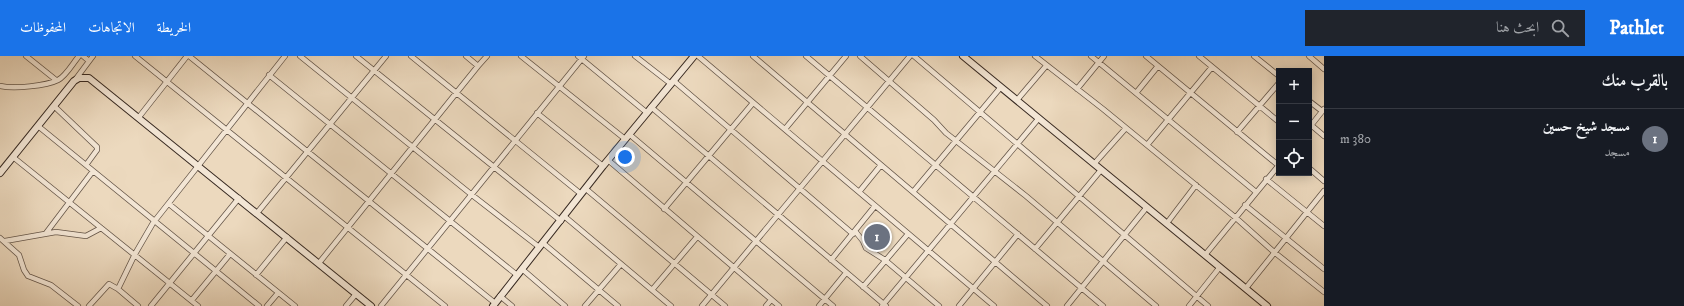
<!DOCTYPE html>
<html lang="ar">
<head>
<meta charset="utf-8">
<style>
  :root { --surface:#171b24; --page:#20242c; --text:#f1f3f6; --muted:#9ea1a6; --line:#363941; --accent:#1a73e8 }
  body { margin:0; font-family:"IM FELL DW Pica",Amiri,serif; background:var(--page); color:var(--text); direction:rtl }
  .controls { position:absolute; right:12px; top:12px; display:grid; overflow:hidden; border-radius:0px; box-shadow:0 2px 10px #0003 }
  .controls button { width:36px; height:36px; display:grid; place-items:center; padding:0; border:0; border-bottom:1px solid var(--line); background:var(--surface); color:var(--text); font:20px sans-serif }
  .you { position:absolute; left:625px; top:101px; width:14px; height:14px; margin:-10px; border:3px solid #fff; border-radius:50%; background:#1a73e8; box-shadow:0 0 0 6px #1a73e833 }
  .badge { display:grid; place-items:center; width:26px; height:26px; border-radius:50%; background:var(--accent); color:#fff; font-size:13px; font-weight:700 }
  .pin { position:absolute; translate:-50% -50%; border:2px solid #fff; box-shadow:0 1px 4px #0006 }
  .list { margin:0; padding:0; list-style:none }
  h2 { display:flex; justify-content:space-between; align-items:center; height:52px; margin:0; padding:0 16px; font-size:17px }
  h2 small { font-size:13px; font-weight:400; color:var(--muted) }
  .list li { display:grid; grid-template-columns:26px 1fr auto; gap:12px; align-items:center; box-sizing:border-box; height:60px; padding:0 16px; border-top:1px solid var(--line) }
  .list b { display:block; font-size:15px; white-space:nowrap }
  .list p { margin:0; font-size:13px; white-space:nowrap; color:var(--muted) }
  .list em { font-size:13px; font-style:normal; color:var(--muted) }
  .icon { flex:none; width:22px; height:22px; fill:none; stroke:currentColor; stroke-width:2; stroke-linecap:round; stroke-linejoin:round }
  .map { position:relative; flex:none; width:1324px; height:250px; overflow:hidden; direction:ltr }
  header { display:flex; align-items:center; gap:24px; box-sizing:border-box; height:56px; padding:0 20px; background:var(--accent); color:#fff }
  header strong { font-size:19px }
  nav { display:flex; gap:22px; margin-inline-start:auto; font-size:14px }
  .search { width:280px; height:36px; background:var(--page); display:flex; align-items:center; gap:10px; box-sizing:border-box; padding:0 14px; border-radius:0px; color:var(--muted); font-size:15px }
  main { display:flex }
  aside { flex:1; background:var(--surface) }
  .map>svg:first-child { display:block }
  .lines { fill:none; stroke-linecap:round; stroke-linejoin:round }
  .minor-casing { stroke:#645548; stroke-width:6 }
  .secondary-casing { stroke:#372921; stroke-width:8 }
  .minor { stroke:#f3e6d5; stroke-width:4.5 }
  .secondary { stroke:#f3e6d5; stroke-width:6 }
</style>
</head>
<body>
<header>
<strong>Pathlet</strong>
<div class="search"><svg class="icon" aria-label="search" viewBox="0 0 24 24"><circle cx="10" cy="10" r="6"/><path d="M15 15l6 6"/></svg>ابحث هنا</div>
<nav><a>الخريطة</a><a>الاتجاهات</a><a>المحفوظات</a></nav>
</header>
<main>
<aside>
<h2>بالقرب منك<small></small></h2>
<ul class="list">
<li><span class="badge" style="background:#6b7280">1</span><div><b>مسجد شيخ حسين</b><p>مسجد</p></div><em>380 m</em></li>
</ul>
</aside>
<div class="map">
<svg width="1324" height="250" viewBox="0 0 1324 250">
  <rect width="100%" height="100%" fill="#ecd9be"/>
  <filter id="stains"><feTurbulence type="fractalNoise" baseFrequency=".005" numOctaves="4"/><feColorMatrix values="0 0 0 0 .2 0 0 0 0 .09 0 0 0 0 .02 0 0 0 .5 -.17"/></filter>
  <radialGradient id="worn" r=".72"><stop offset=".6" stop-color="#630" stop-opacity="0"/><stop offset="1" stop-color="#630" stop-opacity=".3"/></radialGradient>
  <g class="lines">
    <defs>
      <path id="minor" d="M 26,0 L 56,24
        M 83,0 L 89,5
        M 135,0 L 445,250
        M 189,0 L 495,247
        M 300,0 L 472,139 L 539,191
        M 356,0 L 561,165
        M 411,0 L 581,138
        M 466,0 L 478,10 L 487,0
        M 521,0 L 625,83
        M 578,0 L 646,56
        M 635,0 L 671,28
        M 698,0 L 994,250
        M 753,0 L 1047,250
        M 806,0 L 1103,250
        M 860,0 L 934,64 L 946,77 L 1026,140 L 1156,250
        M 914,0 L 1208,250
        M 1035,0 L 1103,53 L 1236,162 L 1274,196 L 1324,236
        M 1091,0 L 1256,136
        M 1146,0 L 1278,109
        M 1199,0 L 1279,66
        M 1254,0 L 1279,20
        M 1309,0 L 1324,13
        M 269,19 L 517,219
        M 75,24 L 93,0
        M 674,25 L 853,178
        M 0,30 C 14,33 46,30 58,24 C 66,20 73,7 79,0
        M 1077,33 L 1104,0
        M 1136,37 L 1158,10
        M 1017,44 L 1046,10
        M 1309,45 L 1322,55
        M 54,50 L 97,91 L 97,94 L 86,109
        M 651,51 L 886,250
        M 537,57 L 603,110
        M 139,61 L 187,0
        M 1311,69 L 1324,80
        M 38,70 L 259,250
        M 1309,72 L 1324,53
        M 785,73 L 846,0
        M 1237,76 L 1279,27
        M 629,78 L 833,250
        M 1147,89 L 1212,11
        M 13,101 L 198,250
        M 608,104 L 779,250
        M 1094,108 L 1126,72
        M 1309,112 L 1324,125
        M 1266,123 L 1324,170
        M 586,133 L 725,250
        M 859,136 L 881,109
        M 913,136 L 1001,31
        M 169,148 L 295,250
        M 1245,149 L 1324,213
        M 664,153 L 753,47
        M 257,157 L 386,0
        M 564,160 L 671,250
        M 1167,167 L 1196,129
        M 855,175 L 863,185 L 866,192 L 885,204 L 939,250
        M 46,177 L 93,115
        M 0,182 L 19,199 L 24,214 L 28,220 L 51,229 L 78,250
        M 5,185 L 56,176 L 86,180 L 101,172
        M 543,187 L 618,250
        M 1035,193 L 1101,114
        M 1205,199 L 1279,109
        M 831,204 L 875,150
        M 319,207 L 478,10
        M 522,213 L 565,250
        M 256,219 L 287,181
        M 863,231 L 908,178
        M 1246,232 L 1324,135
        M 118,233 L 135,198 L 153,167 L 285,0
        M 652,234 L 697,181
        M 500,240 L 512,250
        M 192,244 L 230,198
        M 89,250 L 109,228 L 118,233 L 138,250
        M 151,250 L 239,142
        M 267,250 L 278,237
        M 346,250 L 356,238
        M 381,250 L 584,0
        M 585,250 L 621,208
        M 702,250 L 910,0
        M 766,250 L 771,244
        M 819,250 L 846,217
        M 882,250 L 1039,62
        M 959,250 L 1018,178
        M 1067,250 L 1147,151
        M 1189,250 L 1220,211"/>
      <path id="secondary" d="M 963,0 L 1267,250
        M 0,117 L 74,25 L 79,22 L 89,22 L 371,250
        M 493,250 L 603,110 L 694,0"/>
    </defs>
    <use href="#minor" class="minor-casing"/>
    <use href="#secondary" class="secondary-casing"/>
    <use href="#minor" class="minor"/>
    <use href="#secondary" class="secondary"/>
  </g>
  <rect width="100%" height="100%" filter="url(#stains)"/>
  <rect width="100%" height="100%" fill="url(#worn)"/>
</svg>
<div class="controls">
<button>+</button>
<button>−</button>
<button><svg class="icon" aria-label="locate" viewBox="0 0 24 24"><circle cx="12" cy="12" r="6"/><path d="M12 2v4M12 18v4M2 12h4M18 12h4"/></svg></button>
</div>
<div class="you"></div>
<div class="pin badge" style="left:877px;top:181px;background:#6b7280">1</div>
</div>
</main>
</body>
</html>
